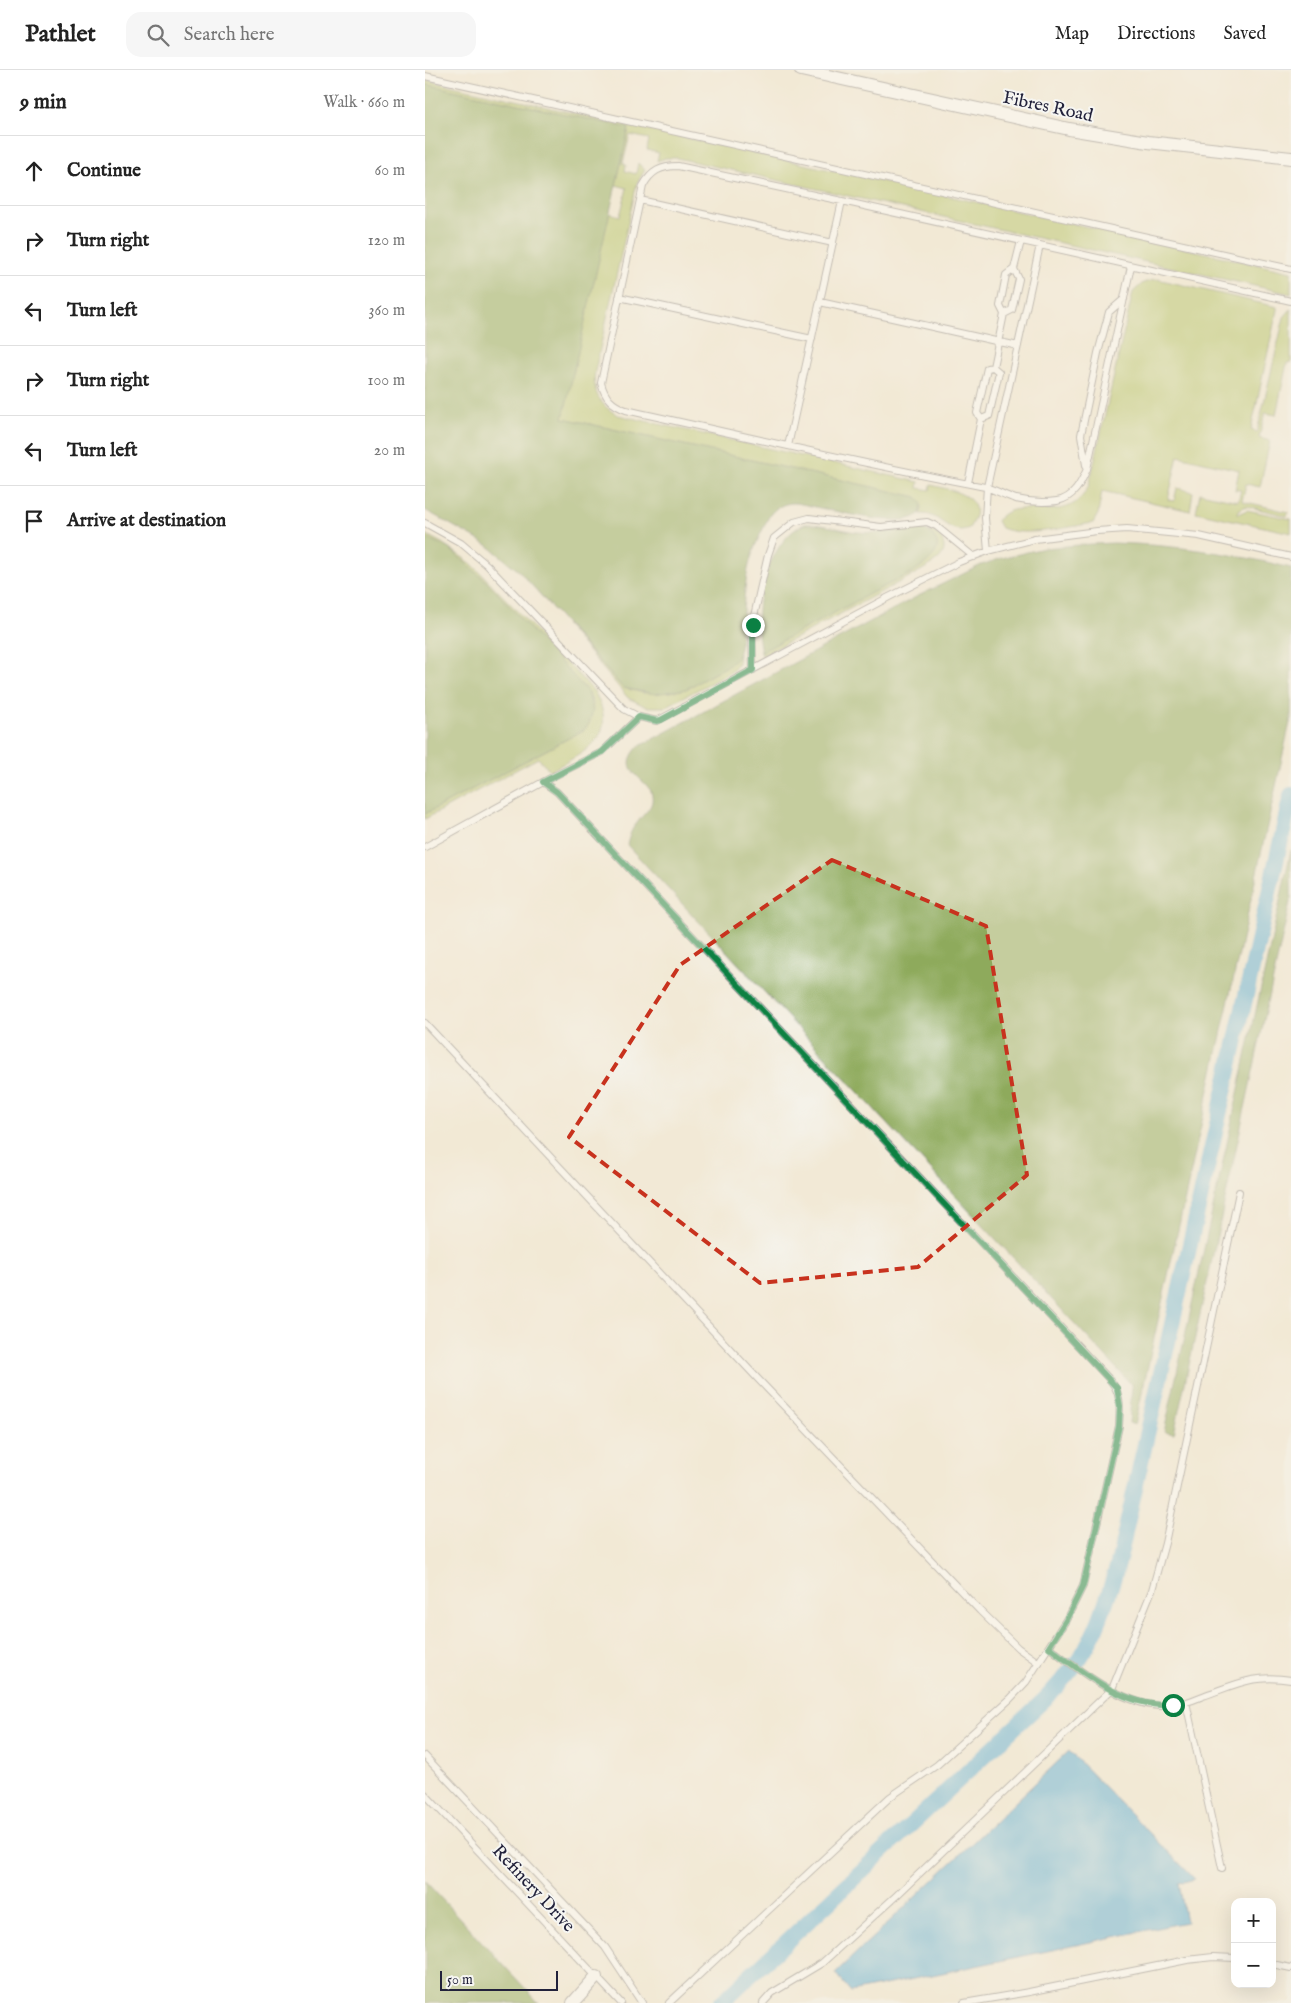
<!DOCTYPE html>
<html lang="en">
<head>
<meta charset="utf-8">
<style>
  :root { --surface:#fff; --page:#f6f6f6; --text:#222; --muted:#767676; --line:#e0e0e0 }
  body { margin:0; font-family:"IM FELL English",serif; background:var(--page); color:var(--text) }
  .controls { position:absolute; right:15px; bottom:15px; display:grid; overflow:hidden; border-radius:10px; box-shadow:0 5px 20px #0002 }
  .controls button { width:45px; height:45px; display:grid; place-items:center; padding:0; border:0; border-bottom:1px solid var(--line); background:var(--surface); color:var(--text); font:25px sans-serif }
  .scale { position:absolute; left:15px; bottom:12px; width:118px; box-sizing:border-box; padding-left:5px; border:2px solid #22223b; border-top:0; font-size:14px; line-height:18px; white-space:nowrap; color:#22223b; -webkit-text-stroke:4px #f6f6f2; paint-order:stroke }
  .stop { position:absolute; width:15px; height:15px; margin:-11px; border:4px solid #0b8043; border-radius:50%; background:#fff }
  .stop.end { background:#0b8043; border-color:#fff; box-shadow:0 1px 5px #0008 }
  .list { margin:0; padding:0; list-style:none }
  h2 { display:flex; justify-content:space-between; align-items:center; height:65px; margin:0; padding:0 20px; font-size:21px }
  h2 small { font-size:16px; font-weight:400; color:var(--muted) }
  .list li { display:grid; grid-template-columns:32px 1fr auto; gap:15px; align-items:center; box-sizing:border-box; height:70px; padding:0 20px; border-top:1px solid var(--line) }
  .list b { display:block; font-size:19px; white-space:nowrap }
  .list em { font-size:16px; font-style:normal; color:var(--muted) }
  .icon { flex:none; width:28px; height:28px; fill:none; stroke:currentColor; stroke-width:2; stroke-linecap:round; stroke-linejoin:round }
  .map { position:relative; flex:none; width:866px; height:1933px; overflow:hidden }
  header { display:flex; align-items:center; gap:30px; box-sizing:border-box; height:70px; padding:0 25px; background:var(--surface); border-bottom:1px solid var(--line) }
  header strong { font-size:24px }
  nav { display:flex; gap:28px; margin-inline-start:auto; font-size:18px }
  .search { width:350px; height:45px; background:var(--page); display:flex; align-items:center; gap:12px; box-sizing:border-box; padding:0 18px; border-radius:15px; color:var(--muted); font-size:19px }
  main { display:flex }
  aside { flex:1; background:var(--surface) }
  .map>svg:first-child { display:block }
  .green { fill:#b3c468; stroke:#6a7352 }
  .forest { fill:#8eaa5c; stroke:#58664c }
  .water { fill:#5eb0d9; stroke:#40698a }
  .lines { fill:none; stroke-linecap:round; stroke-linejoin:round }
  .canal { stroke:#5eb0d9; stroke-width:16 }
  .service-casing { stroke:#8a8688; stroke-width:8 }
  .minor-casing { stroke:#8a8688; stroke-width:14 }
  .service { stroke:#fff; stroke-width:6 }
  .minor { stroke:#fff; stroke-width:12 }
  .route { stroke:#0b8043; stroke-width:6 }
  .marked { fill:none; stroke:#c8321e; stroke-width:4; stroke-dasharray:10 6; stroke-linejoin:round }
  .labels { text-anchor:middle; stroke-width:4; stroke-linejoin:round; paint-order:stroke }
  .street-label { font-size:18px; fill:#22223b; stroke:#f6f6f2 }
</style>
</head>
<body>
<header>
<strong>Pathlet</strong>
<div class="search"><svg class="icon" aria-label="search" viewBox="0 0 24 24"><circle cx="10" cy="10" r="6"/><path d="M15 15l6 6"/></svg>Search here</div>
<nav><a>Map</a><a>Directions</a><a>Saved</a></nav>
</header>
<main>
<aside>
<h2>9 min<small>Walk · 660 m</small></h2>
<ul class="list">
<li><svg class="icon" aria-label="ahead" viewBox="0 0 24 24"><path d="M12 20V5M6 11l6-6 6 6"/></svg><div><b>Continue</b></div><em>60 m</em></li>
<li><svg class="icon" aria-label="right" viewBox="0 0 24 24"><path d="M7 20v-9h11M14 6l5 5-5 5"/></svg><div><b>Turn right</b></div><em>120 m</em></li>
<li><svg class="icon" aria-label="left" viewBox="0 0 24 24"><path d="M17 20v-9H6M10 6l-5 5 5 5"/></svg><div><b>Turn left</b></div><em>360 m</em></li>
<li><svg class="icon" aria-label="right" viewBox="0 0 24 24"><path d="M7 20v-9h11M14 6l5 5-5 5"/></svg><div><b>Turn right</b></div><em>100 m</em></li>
<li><svg class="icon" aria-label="left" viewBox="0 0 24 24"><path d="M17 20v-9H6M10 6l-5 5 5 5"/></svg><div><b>Turn left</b></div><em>20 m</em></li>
<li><svg class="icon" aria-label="arrive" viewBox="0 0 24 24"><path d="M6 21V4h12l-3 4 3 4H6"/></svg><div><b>Arrive at destination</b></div></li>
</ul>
</aside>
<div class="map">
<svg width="866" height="1933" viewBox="0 0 866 1933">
  <rect width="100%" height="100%" fill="#f6f6f2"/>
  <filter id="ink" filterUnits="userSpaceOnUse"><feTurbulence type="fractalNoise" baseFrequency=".02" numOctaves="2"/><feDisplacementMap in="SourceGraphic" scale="10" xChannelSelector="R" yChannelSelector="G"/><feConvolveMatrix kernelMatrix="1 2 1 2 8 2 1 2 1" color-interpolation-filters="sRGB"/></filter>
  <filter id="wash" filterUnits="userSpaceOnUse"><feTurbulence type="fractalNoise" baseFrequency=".0096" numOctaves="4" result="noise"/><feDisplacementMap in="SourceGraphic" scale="20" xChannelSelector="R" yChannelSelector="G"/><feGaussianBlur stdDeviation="1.12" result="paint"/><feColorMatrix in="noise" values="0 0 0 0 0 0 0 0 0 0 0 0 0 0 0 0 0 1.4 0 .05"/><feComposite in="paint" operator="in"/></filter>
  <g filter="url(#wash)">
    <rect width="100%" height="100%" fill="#f2e9d6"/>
    <path class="green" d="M 0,10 L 866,202 L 866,224 L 252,88 L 241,88 L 232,91 L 234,83 L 222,80 L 224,69 L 205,65 L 198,93 L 201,95 L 200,101 L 211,104 L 213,93 L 220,100 L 212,113 L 170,301 C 167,322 175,336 193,345 L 494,412 L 493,418 L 505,420 L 506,415 C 527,420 566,427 544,458 C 523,467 516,442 495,444 L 497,439 L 492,427 L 138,348 L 184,143 L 195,146 L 202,118 L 191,115 L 204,58 L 0,14 Z
      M 732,209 L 852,237 L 852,240 L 826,360 L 832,362 L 859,247 L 866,239 L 866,292 L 862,293 L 851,345 L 840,343 L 834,368 L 845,371 L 835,417 L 821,414 L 817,431 L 863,442 L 862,446 L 821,436 L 814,440 L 813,444 L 822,440 L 866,449 L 866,463 L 771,442 L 775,423 L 813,431 L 816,420 L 810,420 L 814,400 L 753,386 L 743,430 L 749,431 L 752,418 L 768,422 L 765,441 L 677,421 L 673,444 L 668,453 C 642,457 600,468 576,458 L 572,451 C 592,421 643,462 664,415 L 708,222 L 718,213 Z
      M 504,461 C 510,462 514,465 517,470 C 525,486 508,493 497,500 L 337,586 L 336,582 C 370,564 403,546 437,528 C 454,518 502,498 511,481 C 514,474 509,466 504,461 Z
      M 0,464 L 17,473 L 47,494 L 169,621 C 196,668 161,681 125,701 L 113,688 L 0,749 L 0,744 L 159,660 L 168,634 L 163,622 L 64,514 L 25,479 L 0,467 Z
      M 140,554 L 198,618 L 219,623 L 246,622 L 261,619 L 304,595 L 314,583 C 314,592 312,597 306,602 L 240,637 L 222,637 L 203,628 Z"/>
    <path class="forest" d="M 0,14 L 204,58 L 138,348 L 492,427 C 496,431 498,435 496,440 C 489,466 388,434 369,433 C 364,433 359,434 354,437 C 344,442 342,451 337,461 C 322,491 321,507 318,541 C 317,553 315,566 315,578 L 312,588 L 304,595 L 261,619 L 230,624 L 198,618 L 95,502 L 62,475 L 0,440 Z
      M 380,454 C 397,453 415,460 432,462 C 453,464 474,460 495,458 C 506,460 517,472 510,483 C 499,500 469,511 452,520 C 413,541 375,561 336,582 C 333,568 332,554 333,539 C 335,512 352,464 380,454 Z
      M 0,467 L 25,479 L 64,514 L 163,622 L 168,640 L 164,654 L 159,660 L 0,744 Z
      M 689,473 C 748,475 809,483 866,498 L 866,648 L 710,1355 L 704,1353 L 707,1315 L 202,775 C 204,767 206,759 212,753 C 220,741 231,737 226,721 C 216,706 193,699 213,677 L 489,528 L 556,495 L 577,488 L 619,478 L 666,474 Z
      M 866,780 L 866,827 L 749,1364 L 739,1362 Z
      M 0,1811 L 114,1933 L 0,1933 Z"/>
    <path class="water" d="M 644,1681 L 770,1809 L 754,1813 L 761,1852 L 426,1922 L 410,1903 Z"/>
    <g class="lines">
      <path class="canal" d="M 296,1933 L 620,1629 C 632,1616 645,1603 655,1588 C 674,1560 683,1525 693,1494 L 866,725"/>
    </g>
  </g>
  <g filter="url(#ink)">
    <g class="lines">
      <defs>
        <path id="service" d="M 0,6 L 866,199
          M 215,130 L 408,173
          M 706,196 L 662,399 C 656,413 649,428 632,431 C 619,433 604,432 591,429 C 578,425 568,418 555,416 C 437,394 319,366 201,340 C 187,335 180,328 176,313 L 218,116 C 226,101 236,96 253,96 L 417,131 L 866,231
          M 194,227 L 387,269
          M 395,232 L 593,276
          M 579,244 L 587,240 L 594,209 L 589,199 L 596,171
          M 568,297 L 579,244 L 575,236 L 581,205 L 589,199
          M 556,349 L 564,346 L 574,302 L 568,297
          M 363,376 L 417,131
          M 661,395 L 656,365 L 673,283 L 684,242 L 699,229
          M 543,413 L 556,349 L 552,343 L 562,298 L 568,297
          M 0,453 L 36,473 L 62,495 L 199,639 L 214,647 L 232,651 L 464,527 L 534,492 L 563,481 L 610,469 L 672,461 L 702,459 L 774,466 L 866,487
          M 563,481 L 560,448 L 562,417 L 615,175
          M 328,600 L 327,555 L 343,485 L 349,468 L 369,452 L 384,448 L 456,457 L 502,452 L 511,456 L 549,487
          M 118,712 L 132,722 L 685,1310 C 697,1324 695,1338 694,1356 L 658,1516 L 641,1550 L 601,1612 L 585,1629 L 512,1695 L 465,1727 L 244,1933
          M 0,777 L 129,706 L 177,682 L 214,647
          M 0,953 L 333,1309 L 555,1541 L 593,1578 L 614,1593
          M 624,1577 C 653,1600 696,1633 734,1636 C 749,1637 764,1632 778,1626 C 812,1614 829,1604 866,1610
          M 761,1632 L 797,1798
          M 0,1686 L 180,1877 L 217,1933
          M 0,1724 L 196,1933
          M 847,1894 L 866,1898
          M 338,1933 L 347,1923 L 397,1893 L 472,1825 L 687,1619 L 727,1520 L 740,1473 L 814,1122
          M 539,1933 L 604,1922 L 762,1890 L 788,1887 L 810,1888"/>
        <path id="minor" d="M 376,0 L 644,59 L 723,72 L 866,88
          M 148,1933 L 171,1907"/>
      </defs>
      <use href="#service" class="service-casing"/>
      <use href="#minor" class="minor-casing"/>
      <use href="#service" class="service"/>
      <use href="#minor" class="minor"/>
    </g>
  </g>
  <g class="lines" filter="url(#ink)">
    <path class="route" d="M 328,555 L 328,600 L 236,650 L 232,651 L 214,647 L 177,682 L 118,712 L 132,722 L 692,1318 L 695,1336 L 694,1356 L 658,1516 L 641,1550 L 624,1577 C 659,1604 701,1638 748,1635"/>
  </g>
  <path d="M0 0H866V1933H0ZM 407,790 L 561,856 L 602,1105 L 493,1197 L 335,1213 L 144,1067 L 255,895 Z" fill="#f2e9d6" fill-opacity=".55" fill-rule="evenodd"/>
  <path class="marked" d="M 407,790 L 561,856 L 602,1105 L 493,1197 L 335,1213 L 144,1067 L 255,895 Z"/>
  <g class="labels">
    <g class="street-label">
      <text transform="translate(623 36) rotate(12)" y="6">Fibres Road</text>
      <text transform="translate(109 1818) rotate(47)" y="6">Refinery Drive</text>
    </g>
  </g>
</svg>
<div class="controls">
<button>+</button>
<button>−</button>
</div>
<div class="scale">50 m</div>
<div class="stop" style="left:748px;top:1635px"></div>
<div class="stop end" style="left:328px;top:555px"></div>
</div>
</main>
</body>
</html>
